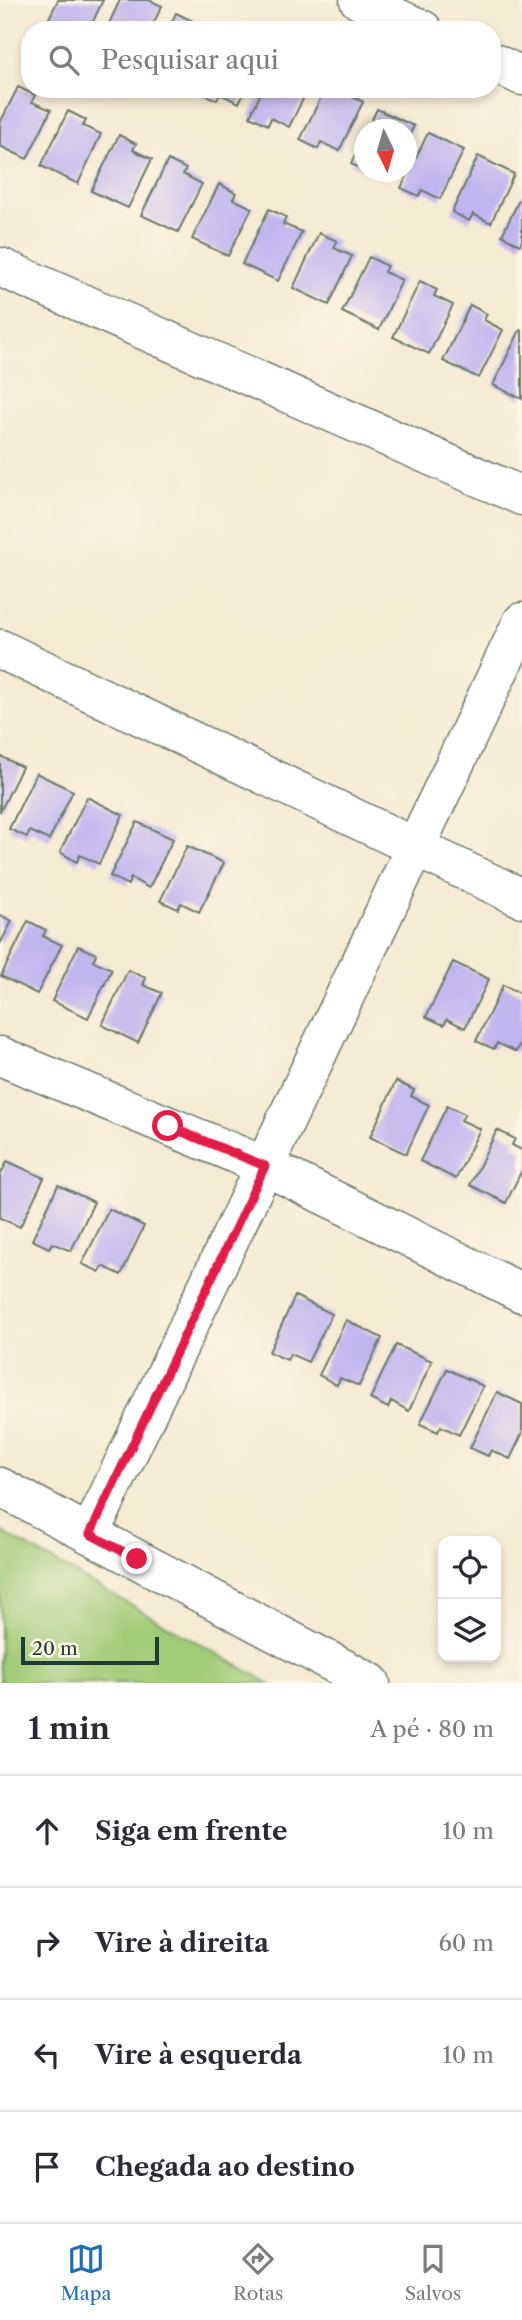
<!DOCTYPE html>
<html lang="pt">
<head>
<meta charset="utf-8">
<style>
  :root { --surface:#fff; --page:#f2f2f3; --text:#2b2b33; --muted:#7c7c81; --line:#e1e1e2; --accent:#1f6fb2 }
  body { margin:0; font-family:"Libre Caslon Text",serif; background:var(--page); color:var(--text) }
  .controls { position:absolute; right:21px; bottom:21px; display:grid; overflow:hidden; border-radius:14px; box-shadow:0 4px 10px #0003 }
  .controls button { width:63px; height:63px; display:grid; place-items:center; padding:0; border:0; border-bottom:2px solid var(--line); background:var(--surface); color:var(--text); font:35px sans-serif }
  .compass { position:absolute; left:354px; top:119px; width:63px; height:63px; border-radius:50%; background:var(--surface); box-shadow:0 4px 10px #0003; rotate:175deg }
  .scale { position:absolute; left:21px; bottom:18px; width:138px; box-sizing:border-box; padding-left:7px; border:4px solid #1f3d34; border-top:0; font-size:19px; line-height:24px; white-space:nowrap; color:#1f3d34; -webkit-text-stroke:5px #fcf5e5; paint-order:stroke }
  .stop { position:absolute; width:21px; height:21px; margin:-16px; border:5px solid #e11d48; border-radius:50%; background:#fff }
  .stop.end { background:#e11d48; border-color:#fff; box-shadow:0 2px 7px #0008 }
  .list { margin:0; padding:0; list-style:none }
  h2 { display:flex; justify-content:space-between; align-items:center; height:91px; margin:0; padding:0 28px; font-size:30px }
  h2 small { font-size:23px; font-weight:400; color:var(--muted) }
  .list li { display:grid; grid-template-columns:46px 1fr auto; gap:21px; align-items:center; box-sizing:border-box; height:112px; padding:0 28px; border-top:2px solid var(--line) }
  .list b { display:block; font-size:26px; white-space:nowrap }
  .list em { font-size:23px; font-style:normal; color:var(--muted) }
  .icon { flex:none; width:38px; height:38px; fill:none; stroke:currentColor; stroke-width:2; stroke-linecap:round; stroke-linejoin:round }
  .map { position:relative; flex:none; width:522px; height:1683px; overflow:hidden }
  .search { position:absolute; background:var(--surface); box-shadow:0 4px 10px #0003; left:21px; right:21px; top:21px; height:77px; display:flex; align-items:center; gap:18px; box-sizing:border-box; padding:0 24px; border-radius:28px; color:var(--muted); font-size:26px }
  .sheet { height:539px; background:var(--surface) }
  nav { display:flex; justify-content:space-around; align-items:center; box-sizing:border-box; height:98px; border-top:2px solid var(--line); background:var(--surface); font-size:19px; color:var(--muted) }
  nav a { display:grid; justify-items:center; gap:4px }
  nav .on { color:var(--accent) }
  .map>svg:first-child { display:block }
  .green { fill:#a1cb77; stroke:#608456; stroke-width:2 }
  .building { fill:#c1b5ef }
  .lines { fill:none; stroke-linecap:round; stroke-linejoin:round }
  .minor-casing { stroke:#6a7a6b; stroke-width:41 }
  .minor { stroke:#fff; stroke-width:38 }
  .route { stroke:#e11d48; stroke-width:9 }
</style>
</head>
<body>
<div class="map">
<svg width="522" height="1683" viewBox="0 0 522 1683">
  <rect width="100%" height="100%" fill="#fcf5e5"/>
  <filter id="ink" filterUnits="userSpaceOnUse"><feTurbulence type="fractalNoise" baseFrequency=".0143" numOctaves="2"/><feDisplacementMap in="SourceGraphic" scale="14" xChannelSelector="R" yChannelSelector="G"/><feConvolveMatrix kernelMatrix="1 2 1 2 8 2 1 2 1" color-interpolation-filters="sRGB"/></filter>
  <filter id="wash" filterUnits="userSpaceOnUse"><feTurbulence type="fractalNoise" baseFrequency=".00686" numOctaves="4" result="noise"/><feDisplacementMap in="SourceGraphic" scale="28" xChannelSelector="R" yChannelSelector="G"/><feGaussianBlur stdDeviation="1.57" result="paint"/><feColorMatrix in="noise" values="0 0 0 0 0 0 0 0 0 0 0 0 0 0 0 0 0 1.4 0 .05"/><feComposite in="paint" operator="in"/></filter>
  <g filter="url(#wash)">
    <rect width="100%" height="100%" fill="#f5ead2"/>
    <path class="green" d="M 0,1531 L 269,1683 L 0,1683 Z"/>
    <g id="blocks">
      <path class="building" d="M 58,0 L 103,0 L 89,30 L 69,22 L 66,29 L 48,20 Z
        M 120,0 L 149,0 L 162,6 L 150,30 L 106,30 Z
        M 176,13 L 211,30 L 168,30 Z
        M 18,87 L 35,95 L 32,102 L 51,110 L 27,159 L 0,146 L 0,123 Z
        M 201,89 L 246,89 L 239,103 L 220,94 L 217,100 L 199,92 Z
        M 263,89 L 308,89 L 289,127 L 271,118 L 268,125 L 250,116 Z
        M 325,89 L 337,89 L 363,102 L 339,151 L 321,142 L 318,149 L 300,140 Z
        M 377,109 L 414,126 L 406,141 L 406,130 L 367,130 Z
        M 68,111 L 86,120 L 83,126 L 101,134 L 78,184 L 41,166 Z
        M 428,133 L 464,150 L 440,199 L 422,190 L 419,196 L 401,188 Z
        M 119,135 L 136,144 L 133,150 L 152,159 L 128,208 L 91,191 Z
        M 364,135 L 364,170 L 351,164 Z
        M 478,156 L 514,174 L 491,223 L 473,214 L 469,221 L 452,212 Z
        M 168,160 L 186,169 L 183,174 L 202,184 L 178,232 L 141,215 Z
        M 219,184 L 236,193 L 233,199 L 252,208 L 228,256 L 192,239 Z
        M 522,194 L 522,240 L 520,245 L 502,235 Z
        M 269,209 L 286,217 L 283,224 L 302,232 L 278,281 L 242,264 Z
        M 319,233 L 337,241 L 334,248 L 352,256 L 329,305 L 293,288 Z
        M 369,257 L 387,266 L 384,272 L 402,280 L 379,330 L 342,312 Z
        M 420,281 L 437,290 L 434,296 L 453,305 L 429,354 L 393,337 Z
        M 470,305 L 487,314 L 484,320 L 503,330 L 479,378 L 443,361 Z
        M 520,330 L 522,331 L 522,399 L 493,385 Z
        M 0,756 L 22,767 L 0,812 Z
        M 36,773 L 73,791 L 49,840 L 30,831 L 27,837 L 9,829 Z
        M 87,797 L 123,815 L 99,864 L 80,855 L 77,862 L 60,852 Z
        M 137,822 L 173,839 L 149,888 L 131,878 L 128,885 L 110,876 Z
        M 187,846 L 224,863 L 199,912 L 181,903 L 178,909 L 160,901 Z
        M 0,915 L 12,921 L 0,944 Z
        M 28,921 L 46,930 L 43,936 L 62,945 L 37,994 L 1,976 Z
        M 78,946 L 96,954 L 93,961 L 112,969 L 88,1018 L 52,1001 Z
        M 453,962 L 489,979 L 465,1028 L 447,1019 L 444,1025 L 426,1017 Z
        M 128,970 L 146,978 L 143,985 L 162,993 L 138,1043 L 102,1025 Z
        M 503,985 L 522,994 L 522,1039 L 516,1052 L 497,1043 L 494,1049 L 476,1041 Z
        M 396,1081 L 414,1090 L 411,1096 L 429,1105 L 406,1154 L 370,1137 Z
        M 447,1106 L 465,1114 L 461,1120 L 480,1129 L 456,1179 L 420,1161 Z
        M 497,1130 L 515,1139 L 512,1145 L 522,1150 L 522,1170 L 506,1203 L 470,1185 Z
        M 7,1161 L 44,1178 L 20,1227 L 0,1218 L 0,1176 Z
        M 58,1185 L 94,1202 L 71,1251 L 52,1243 L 49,1248 L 32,1240 Z
        M 109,1209 L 144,1226 L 121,1275 L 103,1266 L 100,1272 L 82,1264 Z
        M 295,1296 L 332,1314 L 308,1362 L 290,1354 L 287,1360 L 269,1352 Z
        M 346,1320 L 382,1338 L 359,1386 L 340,1378 L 337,1385 L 319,1375 Z
        M 396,1345 L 432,1361 L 409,1411 L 391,1401 L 388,1408 L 370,1399 Z
        M 447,1369 L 483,1386 L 459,1435 L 441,1426 L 438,1432 L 420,1424 Z
        M 497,1392 L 522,1404 L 522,1434 L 510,1459 L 491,1450 L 488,1456 L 470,1448 Z"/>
    </g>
  </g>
  <g filter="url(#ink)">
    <use href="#blocks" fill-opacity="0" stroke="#6a7a6b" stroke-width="2"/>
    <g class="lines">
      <defs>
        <path id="minor" d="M 359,0 L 423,30
          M 492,62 L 522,76
          M 0,267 L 522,496
          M 0,649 L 522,898
          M 0,1056 L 265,1166 L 522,1293
          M 0,1487 L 371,1683
          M 90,1534 L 522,622"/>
      </defs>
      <use href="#minor" class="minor-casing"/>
      <use href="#minor" class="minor"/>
    </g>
  </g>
  <g class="lines" filter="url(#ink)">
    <path class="route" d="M 137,1559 L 90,1534 L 265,1166 L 168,1126"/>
  </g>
</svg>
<div class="controls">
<button><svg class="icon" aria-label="locate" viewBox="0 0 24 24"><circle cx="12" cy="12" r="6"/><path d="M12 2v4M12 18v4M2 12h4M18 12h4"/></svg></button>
<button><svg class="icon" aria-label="layers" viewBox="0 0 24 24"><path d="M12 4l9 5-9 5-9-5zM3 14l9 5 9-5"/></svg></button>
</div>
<svg class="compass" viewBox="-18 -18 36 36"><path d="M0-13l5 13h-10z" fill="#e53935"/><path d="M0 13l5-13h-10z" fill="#7c7c81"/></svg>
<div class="scale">20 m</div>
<div class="stop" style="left:168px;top:1126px"></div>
<div class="stop end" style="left:137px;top:1559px"></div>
<div class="search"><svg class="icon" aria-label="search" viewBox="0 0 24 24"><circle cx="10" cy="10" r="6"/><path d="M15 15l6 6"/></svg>Pesquisar aqui</div>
</div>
<section class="sheet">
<h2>1 min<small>A pé · 80 m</small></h2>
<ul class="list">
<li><svg class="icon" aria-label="ahead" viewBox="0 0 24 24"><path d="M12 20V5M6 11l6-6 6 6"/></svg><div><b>Siga em frente</b></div><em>10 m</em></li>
<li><svg class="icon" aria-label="right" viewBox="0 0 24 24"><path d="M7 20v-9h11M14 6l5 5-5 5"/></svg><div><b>Vire à direita</b></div><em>60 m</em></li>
<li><svg class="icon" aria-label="left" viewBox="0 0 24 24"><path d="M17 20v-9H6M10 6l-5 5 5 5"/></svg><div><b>Vire à esquerda</b></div><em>10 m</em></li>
<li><svg class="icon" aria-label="arrive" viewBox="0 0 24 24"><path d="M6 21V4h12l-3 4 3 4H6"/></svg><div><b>Chegada ao destino</b></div></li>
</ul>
</section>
<nav>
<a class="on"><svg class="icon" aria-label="map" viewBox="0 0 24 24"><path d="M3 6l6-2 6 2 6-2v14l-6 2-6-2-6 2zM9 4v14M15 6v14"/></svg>Mapa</a>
<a><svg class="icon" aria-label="directions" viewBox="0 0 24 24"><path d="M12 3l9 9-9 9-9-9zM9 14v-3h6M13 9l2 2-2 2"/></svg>Rotas</a>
<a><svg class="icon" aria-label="saved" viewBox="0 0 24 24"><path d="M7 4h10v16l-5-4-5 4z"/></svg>Salvos</a>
</nav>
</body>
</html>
